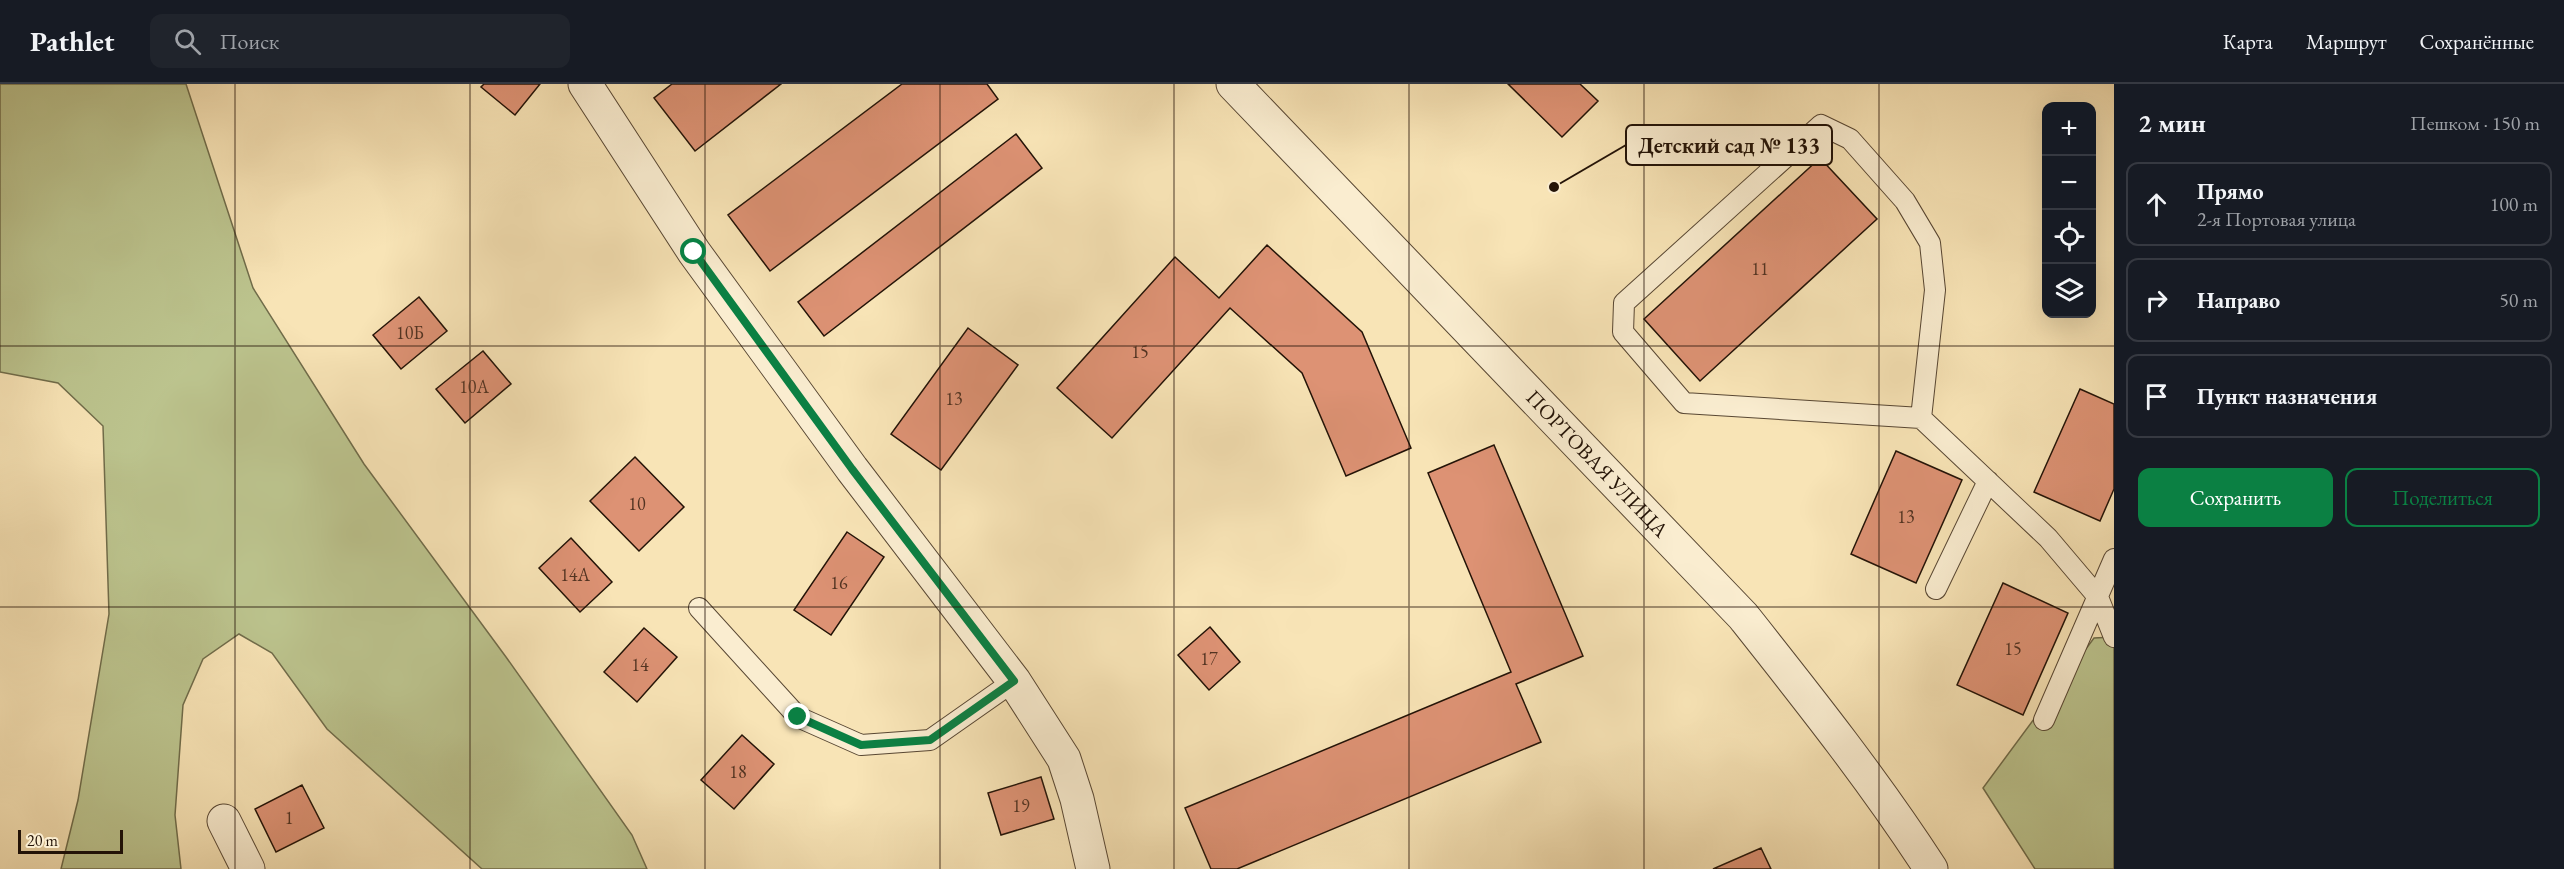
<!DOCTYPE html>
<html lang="ru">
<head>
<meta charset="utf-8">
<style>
  :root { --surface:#171b24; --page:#20242c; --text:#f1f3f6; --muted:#9ea1a6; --line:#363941; --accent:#0b8043 }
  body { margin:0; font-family:"EB Garamond",serif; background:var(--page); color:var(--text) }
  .controls { position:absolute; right:18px; top:18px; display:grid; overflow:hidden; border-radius:12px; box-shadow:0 6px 24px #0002 }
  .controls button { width:54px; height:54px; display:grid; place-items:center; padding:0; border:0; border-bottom:2px solid var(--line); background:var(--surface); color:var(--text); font:30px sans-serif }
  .scale { position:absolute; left:18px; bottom:15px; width:105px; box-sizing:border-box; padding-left:6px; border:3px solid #231307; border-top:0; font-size:16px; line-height:21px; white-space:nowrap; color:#231307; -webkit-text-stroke:4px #faedd0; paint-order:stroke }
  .stop { position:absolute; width:18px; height:18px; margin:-14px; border:4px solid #0b8043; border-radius:50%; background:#fff }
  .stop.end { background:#0b8043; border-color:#fff; box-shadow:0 2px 6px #0008 }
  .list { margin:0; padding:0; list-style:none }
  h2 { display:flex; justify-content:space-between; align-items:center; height:78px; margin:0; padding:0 24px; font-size:26px }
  h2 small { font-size:20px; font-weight:400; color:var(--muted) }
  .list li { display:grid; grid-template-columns:39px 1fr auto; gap:18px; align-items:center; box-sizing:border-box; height:84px; margin:0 12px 12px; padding:0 12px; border:2px solid var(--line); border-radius:12px }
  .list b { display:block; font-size:22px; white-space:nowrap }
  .list p { margin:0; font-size:20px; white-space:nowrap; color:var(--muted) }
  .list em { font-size:20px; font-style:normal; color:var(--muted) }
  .actions { display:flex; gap:12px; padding:18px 24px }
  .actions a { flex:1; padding:14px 0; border:2px solid var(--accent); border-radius:12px; text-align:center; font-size:21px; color:var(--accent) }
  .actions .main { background:var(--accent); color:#fff }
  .icon { flex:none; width:33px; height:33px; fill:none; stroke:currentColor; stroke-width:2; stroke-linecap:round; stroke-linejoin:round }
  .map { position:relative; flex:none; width:2114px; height:785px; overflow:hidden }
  header { display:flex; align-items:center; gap:36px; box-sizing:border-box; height:84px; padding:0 30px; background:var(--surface); border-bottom:2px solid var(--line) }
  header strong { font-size:28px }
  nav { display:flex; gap:33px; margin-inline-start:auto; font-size:21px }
  .search { width:420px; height:54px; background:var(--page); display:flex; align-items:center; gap:15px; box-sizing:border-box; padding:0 21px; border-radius:12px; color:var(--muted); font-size:22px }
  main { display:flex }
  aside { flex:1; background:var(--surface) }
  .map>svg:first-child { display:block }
  .green { fill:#bcc48e; stroke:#706c4a; stroke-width:1.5 }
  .building { fill:#dd9274; stroke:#231307; stroke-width:1.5 }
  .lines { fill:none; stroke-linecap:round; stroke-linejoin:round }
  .lane-casing { stroke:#584733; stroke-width:22 }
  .street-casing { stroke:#584733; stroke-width:35 }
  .lane { stroke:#faedd0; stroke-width:20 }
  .street { stroke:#faedd0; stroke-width:33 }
  .route { stroke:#0b8043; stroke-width:8 }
  .grid { fill:none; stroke:#231307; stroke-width:1.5; stroke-opacity:0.55 }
  .labels { text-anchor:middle; stroke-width:6; stroke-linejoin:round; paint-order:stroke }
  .number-label { font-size:18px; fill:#523322 }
  .street-label { font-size:21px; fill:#231307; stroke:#faedd0 }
  .leader { fill:none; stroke:#231307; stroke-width:2 }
  .callout-dot { fill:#231307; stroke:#faedd0; stroke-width:2 }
  .callout { fill:#faedd0; stroke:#231307; stroke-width:2 }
  .callout-label { font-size:22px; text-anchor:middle; font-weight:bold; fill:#231307 }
</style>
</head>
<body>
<header>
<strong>Pathlet</strong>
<div class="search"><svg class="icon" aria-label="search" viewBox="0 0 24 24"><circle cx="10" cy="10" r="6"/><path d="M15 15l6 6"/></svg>Поиск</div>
<nav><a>Карта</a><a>Маршрут</a><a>Сохранённые</a></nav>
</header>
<main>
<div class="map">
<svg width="2114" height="785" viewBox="0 0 2114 785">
  <rect width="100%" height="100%" fill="#f8e4b6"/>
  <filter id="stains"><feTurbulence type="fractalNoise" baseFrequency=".00333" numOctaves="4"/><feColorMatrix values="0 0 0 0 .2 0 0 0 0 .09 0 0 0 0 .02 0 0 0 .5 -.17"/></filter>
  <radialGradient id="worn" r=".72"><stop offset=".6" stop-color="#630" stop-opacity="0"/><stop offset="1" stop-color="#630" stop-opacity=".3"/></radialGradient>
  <path class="green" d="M 0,0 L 186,0 L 253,204 L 364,380 L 506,573 L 632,751 L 647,785 L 482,785 L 327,645 L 272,569 L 239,550 L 203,575 L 183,621 L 175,731 L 181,785 L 61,785 L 78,716 L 109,530 L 103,342 L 58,299 L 0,288 Z
    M 2114,553 L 2114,785 L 2035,785 L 1983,704 L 2094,554 Z"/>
  <path class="building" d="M 484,0 L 540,0 L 515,31 L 481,3 Z
    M 672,0 L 781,0 L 695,67 L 654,14 Z
    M 902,0 L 987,0 L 998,15 L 770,187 L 728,131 Z
    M 1508,0 L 1580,0 L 1598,17 L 1562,53 Z
    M 1016,50 L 1042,84 L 824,252 L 798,218 Z
    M 1820,74 L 1877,135 L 1700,297 L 1644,235 Z
    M 1267,161 L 1362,248 L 1411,364 L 1346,392 L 1302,289 L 1230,224 L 1112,354 L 1057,304 L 1175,173 L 1219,214 Z
    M 419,213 L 447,247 L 401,285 L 373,251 Z
    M 968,244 L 1018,281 L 941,386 L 891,350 Z
    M 483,267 L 511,300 L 465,339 L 436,305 Z
    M 2080,305 L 2114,320 L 2114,405 L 2100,437 L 2034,408 Z
    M 1494,361 L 1583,572 L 1516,600 L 1541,658 L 1237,785 L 1211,785 L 1185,724 L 1511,588 L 1428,389 Z
    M 1896,367 L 1962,396 L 1916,499 L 1851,470 Z
    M 635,373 L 684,423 L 639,467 L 590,417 Z
    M 847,448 L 884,473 L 831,551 L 794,526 Z
    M 571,454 L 612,498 L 580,528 L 539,484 Z
    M 2003,499 L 2068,529 L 2023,631 L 1957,601 Z
    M 1210,543 L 1240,578 L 1209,606 L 1178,571 Z
    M 644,544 L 677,573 L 637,618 L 604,588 Z
    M 742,651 L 774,680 L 734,725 L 701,696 Z
    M 1041,693 L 1054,735 L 1001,751 L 988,709 Z
    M 302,701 L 324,744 L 276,768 L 255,725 Z
    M 1761,764 L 1771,785 L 1713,785 Z"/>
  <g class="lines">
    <defs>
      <path id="lane" d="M 1921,334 L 1935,206 L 1930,159 L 1905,117 L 1850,55 L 1821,41 L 1624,219 L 1623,248 L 1684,319 L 1921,334 L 2048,454 L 2098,513 L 2114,553
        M 1936,505 L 1988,397
        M 699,524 L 798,633 L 861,661 L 930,656 L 1014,597
        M 2044,636 L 2114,475"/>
      <g id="street">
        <path d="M 585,0 L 694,168 L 852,385 L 1014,597 L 1064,675 L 1077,715 L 1093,785"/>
        <path id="s1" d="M 1233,0 L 1743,532 C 1808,614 1874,697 1931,785"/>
        <path d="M 224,737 L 248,785"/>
      </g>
    </defs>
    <use href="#lane" class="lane-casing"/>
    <use href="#street" class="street-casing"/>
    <use href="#lane" class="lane"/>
    <use href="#street" class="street"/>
  </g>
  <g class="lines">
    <path class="route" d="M 694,168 L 852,385 L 1014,597 L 930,656 L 861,661 L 798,633"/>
  </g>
  <path class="grid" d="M 235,0 L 235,785M 470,0 L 470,785M 705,0 L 705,785M 940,0 L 940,785M 1174,0 L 1174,785M 1409,0 L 1409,785M 1644,0 L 1644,785M 1879,0 L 1879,785M 0,262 L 2114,262M 0,523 L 2114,523"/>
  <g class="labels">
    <g class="number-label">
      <text x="1760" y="191">11</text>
      <text x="410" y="255">10Б</text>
      <text x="1140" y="274">15</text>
      <text x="474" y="309">10А</text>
      <text x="954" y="321">13</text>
      <text x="637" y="426">10</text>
      <text x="1906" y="439">13</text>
      <text x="575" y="497">14А</text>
      <text x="839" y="505">16</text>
      <text x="2013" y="571">15</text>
      <text x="1209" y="581">17</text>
      <text x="640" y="587">14</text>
      <text x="738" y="694">18</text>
      <text x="1021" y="728">19</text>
      <text x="289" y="740">1</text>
    </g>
    <g class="street-label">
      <text dy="7" stroke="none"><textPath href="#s1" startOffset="526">ПОРТОВАЯ УЛИЦА</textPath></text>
    </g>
  </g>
  <path class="leader" d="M1554 103L1626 61"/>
  <circle class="callout-dot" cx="1554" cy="103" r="6"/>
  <rect class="callout" x="1626" y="41" width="206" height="40" rx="6"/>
  <g class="callout-label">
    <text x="1729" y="69">Детский сад № 133</text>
  </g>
  <rect width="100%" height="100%" filter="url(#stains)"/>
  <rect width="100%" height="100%" fill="url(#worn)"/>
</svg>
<div class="controls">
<button>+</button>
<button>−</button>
<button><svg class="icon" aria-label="locate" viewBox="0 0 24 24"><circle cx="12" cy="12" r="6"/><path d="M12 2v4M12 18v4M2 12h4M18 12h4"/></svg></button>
<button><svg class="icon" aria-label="layers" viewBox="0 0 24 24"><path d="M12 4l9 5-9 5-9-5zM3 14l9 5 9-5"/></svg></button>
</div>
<div class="scale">20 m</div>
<div class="stop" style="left:694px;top:168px"></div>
<div class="stop end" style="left:798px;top:633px"></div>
</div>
<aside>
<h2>2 мин<small>Пешком · 150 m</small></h2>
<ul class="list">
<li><svg class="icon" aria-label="ahead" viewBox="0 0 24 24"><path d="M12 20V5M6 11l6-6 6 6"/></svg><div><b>Прямо</b><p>2-я Портовая улица</p></div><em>100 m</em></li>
<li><svg class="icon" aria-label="right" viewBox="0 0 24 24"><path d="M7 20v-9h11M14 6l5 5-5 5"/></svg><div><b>Направо</b></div><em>50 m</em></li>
<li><svg class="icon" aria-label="arrive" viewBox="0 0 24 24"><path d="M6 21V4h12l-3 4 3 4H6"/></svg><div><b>Пункт назначения</b></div></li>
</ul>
<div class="actions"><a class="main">Сохранить</a><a>Поделиться</a></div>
</aside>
</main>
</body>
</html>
